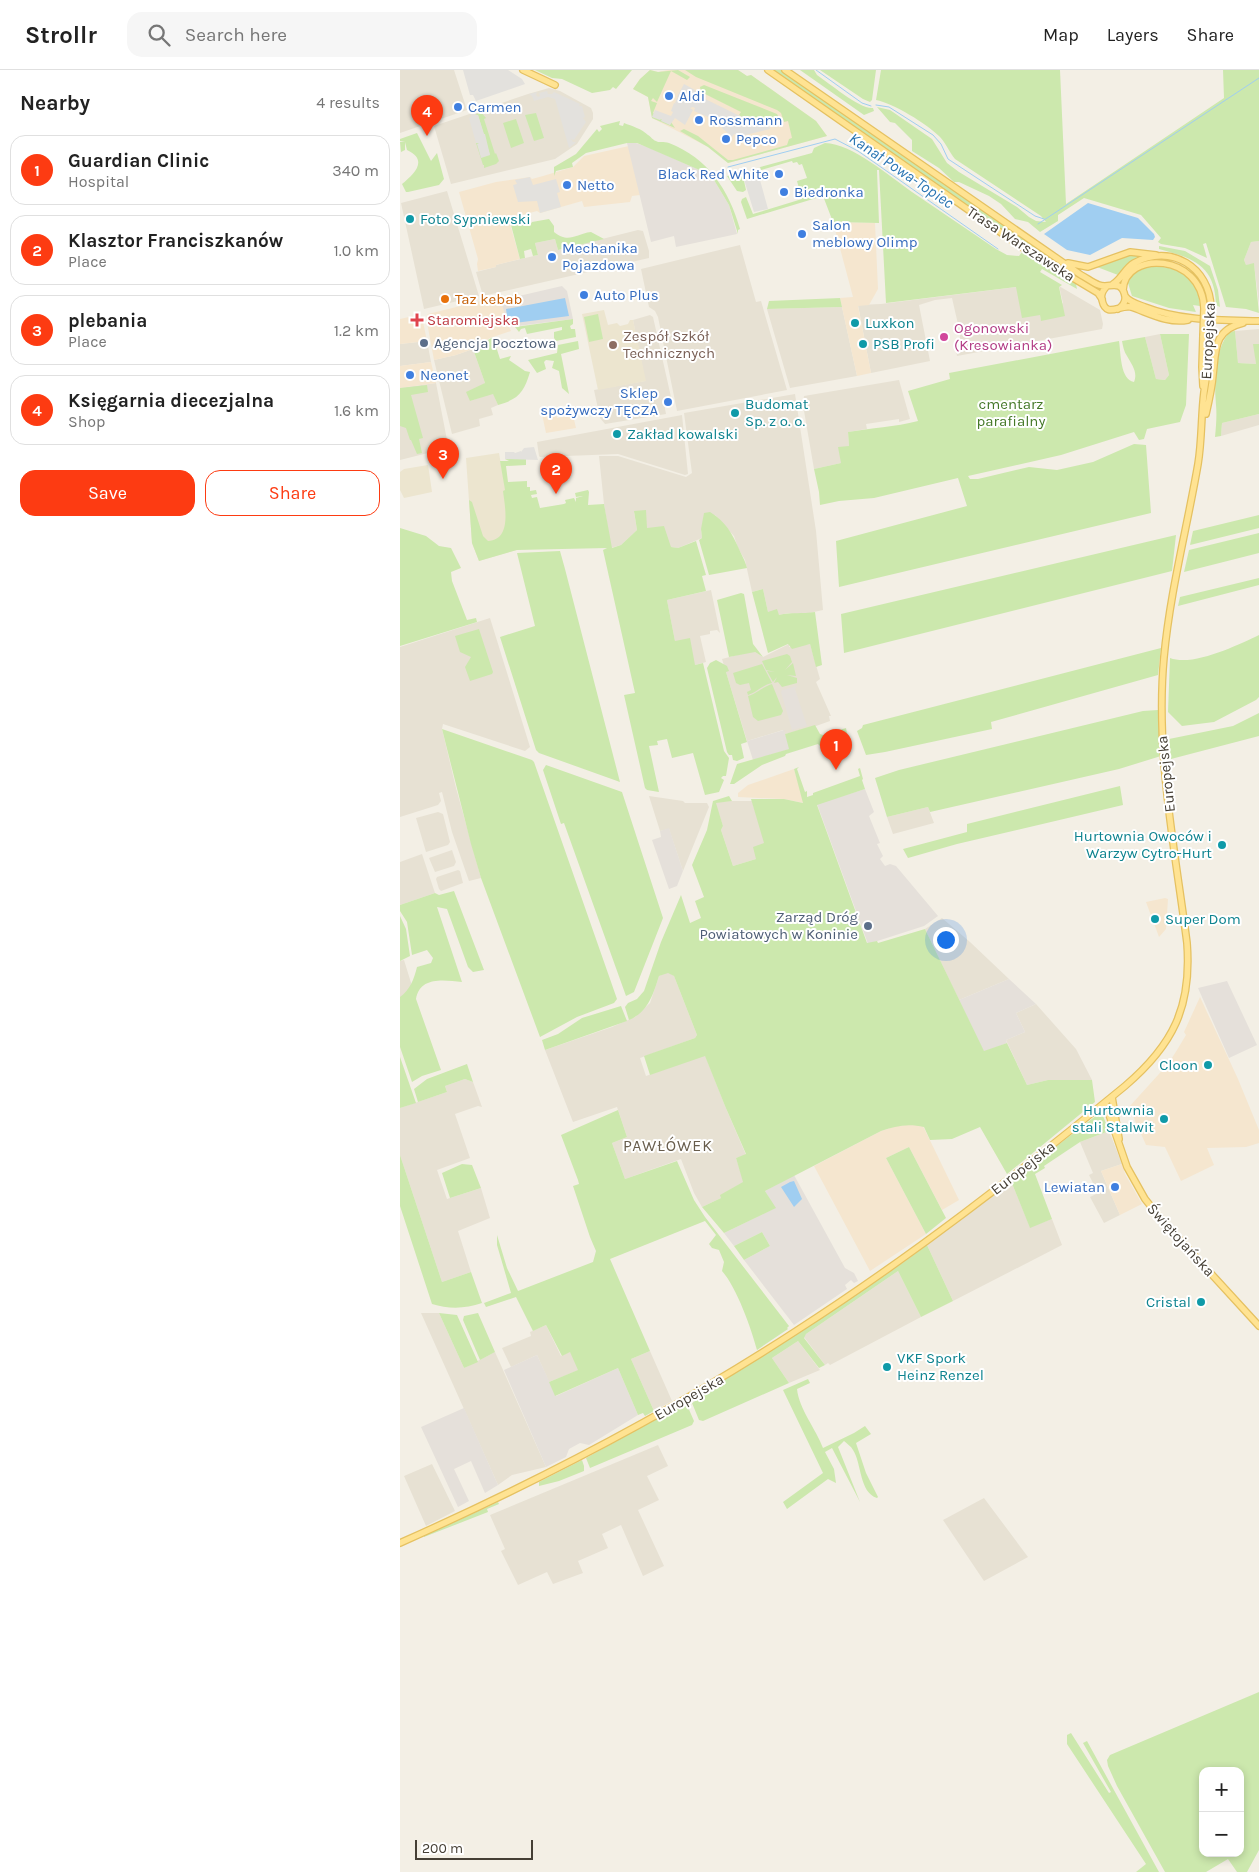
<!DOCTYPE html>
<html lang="en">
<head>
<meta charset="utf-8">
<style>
  :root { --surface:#fff; --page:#f6f6f6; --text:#222; --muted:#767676; --line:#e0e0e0; --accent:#fd3b12 }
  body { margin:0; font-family:Karla,sans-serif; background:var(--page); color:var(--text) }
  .controls { position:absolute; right:15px; bottom:15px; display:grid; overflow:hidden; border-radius:10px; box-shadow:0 2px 8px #0003 }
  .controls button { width:45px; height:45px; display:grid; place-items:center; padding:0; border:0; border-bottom:1px solid var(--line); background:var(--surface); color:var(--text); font:25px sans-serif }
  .scale { position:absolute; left:15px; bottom:12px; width:118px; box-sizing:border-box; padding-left:5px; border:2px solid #453f35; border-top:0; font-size:14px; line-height:18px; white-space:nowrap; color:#453f35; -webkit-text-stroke:4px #fff; paint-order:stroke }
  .you { position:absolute; left:545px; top:869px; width:18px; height:18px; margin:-12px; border:4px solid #fff; border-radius:50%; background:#1a73e8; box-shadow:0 0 0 8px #1a73e833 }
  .badge { display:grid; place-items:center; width:32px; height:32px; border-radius:50%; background:var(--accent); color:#fff; font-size:16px; font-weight:700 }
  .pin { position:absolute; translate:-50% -41px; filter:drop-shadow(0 1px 2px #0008) }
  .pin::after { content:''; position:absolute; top:26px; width:18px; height:15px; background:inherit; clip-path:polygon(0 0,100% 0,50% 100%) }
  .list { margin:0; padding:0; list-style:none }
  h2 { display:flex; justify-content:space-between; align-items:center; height:65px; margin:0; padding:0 20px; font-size:21px }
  h2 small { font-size:16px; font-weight:400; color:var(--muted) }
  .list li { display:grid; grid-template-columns:32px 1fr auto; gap:15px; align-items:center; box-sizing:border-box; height:70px; margin:0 10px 10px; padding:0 10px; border:1px solid var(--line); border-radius:15px }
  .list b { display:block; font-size:19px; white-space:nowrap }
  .list p { margin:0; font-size:16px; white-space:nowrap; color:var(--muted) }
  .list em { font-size:16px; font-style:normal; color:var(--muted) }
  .actions { display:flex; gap:10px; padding:15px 20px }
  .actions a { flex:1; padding:11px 0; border:1px solid var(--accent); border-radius:15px; text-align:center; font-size:18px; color:var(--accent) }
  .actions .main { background:var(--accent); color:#fff }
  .icon { flex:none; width:28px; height:28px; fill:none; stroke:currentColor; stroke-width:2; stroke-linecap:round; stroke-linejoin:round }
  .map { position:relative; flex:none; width:859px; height:1802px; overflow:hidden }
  header { display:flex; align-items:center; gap:30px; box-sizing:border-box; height:70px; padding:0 25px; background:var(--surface); border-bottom:1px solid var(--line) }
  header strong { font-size:24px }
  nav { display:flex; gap:28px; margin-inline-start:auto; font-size:18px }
  .search { width:350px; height:45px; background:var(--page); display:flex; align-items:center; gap:12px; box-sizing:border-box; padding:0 18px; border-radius:15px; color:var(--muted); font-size:19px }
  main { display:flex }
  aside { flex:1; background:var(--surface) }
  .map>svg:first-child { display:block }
  .residential { fill:#e7e1d3 }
  .commercial { fill:#f5e6cf }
  .industrial { fill:#e5e0da }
  .education { fill:#ece5cf }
  .green { fill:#cce8ad; fill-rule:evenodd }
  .parking { fill:#e3e1dd }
  .water { fill:#a0cef1 }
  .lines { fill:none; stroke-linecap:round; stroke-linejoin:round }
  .stream { stroke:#a0cef1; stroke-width:1 }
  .major-casing { stroke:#e5c161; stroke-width:8 }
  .major { stroke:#ffe392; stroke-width:5.5 }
  .major-bridge-casing { stroke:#e5c161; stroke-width:8; stroke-linecap:butt }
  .major-bridge { stroke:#ffe392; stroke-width:5.5 }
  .shop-dot { fill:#3f7fe0; stroke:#fff; stroke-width:2 }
  .culture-dot { fill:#0f9aa8; stroke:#fff; stroke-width:2 }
  .food-dot { fill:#e8710a; stroke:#fff; stroke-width:2 }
  .health-dot { fill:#e0444e; stroke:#fff; stroke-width:2 }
  .hotel-dot { fill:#d1479c; stroke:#fff; stroke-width:2 }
  .service-dot { fill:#5c6f8a; stroke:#fff; stroke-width:2 }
  .education-dot { fill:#8d6e63; stroke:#fff; stroke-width:2 }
  .labels { text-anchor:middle; stroke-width:4; stroke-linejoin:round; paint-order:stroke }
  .shop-label { font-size:15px; fill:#366cbe; stroke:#fff; text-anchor:start }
  .culture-label { font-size:15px; fill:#0d838f; stroke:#fff; text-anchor:start }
  .street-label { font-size:15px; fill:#453f35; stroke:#fff }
  .food-label { font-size:15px; fill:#c56008; stroke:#fff; text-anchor:start }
  .health-label { font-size:15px; fill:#be3a42; stroke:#fff; text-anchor:start }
  .hotel-label { font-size:15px; fill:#b23c85; stroke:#fff; text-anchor:start }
  .education-label { font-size:15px; fill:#785e54; stroke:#fff; text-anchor:start }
  .service-label { font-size:15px; fill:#4e5e75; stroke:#fff; text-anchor:start }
  .park-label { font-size:15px; fill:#447827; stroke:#fff }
  .water-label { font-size:16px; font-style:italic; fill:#2c76b3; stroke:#fff }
  .neighbourhood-label { font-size:16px; letter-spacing:1px; fill:#685d4c; stroke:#fff }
</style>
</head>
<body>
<header>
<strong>Strollr</strong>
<div class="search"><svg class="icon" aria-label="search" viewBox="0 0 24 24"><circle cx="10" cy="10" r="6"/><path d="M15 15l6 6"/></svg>Search here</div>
<nav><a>Map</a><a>Layers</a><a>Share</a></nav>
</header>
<main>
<aside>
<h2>Nearby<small>4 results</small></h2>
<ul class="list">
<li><span class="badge">1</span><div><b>Guardian Clinic</b><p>Hospital</p></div><em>340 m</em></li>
<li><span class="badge">2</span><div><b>Klasztor Franciszkanów</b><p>Place</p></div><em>1.0 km</em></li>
<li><span class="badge">3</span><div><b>plebania</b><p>Place</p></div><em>1.2 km</em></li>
<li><span class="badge">4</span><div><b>Księgarnia diecezjalna</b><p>Shop</p></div><em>1.6 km</em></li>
</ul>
<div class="actions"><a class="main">Save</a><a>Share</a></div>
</aside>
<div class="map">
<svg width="859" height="1802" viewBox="0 0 859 1802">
  <rect width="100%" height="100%" fill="#f3efe5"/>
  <path class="residential" d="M 0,0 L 54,0 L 67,40 L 0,63 Z
    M 149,18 L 160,21 L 191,38 L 193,43 L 193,49 L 177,74 L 155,89 L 51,114 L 34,56 L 128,24 Z
    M 47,121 L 79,226 L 24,239 L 1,133 Z
    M 238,160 L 243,161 L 249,181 L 249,188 L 83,226 L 76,202 L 96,197 L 96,195 L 104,193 L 138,185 L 135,173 L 155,169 L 158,180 Z
    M 859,171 L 859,234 L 854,194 L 846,195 L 844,190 L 851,172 Z
    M 340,175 L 356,232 L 361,231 L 387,320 L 277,341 L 258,247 L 255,241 L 249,237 L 241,199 Z
    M 659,216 L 700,240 L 703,254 L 702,259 L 557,286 L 556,281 L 560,277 L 560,263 L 552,228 L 535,230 L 519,235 L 530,291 L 471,303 L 458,235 L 481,234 L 617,217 L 640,245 L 641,250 L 663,233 Z
    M 442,237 L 457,306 L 390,318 L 367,239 Z
    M 250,245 L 253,247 L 271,327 L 263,328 L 266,344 L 205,354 L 200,348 L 194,320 L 245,311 L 233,250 Z
    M 859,259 L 859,274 L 854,274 L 856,294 L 838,293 L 835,261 Z
    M 760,264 L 769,305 L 765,310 L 756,309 L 745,267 Z
    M 27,271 L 31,292 L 0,296 L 0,274 Z
    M 73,279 L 85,313 L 70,331 L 93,323 L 98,335 L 91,338 L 93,345 L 79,349 L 80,356 L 52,364 L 34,290 L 56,285 Z
    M 499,310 L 510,349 L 499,352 L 499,349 L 466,354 L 467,359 L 448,362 L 449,376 L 441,393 L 414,399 L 403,335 L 404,326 Z
    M 36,313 L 47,370 L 40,380 L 0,390 L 0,318 Z
    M 395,324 L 416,461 L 423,540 L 400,545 L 388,543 L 379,545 L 368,542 L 363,519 L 352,522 L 345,490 L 338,478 L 334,466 L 315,445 L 301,459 L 302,468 L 278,478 L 270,477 L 247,458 L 234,442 L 237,460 L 221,475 L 211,478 L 204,434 L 199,386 L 218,386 L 286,407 L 292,403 L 284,343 Z
    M 859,344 L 859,355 L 821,366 L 822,353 Z
    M 282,345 L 288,404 L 285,405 L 218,384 L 140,387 L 139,386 L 137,372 Z
    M 311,520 L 320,563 L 317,560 L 310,561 L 310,564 L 300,566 L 306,592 L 295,595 L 275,571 L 267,530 Z
    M 90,548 L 130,677 L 125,681 L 43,654 L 42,659 L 56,718 L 81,808 L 69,811 L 52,762 L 42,722 L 39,723 L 41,731 L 38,735 L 0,747 L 0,577 Z
    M 389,574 L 389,577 L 410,574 L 420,609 L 416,612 L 431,646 L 429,646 L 430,651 L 416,656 L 385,664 L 383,660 L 347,671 L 322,589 L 349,582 L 355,582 L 363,587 Z
    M 249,726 L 283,731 L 285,733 L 307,733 L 309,737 L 283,801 L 269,759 L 260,761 Z
    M 331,731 L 352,731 L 365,773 L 356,789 L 333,796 L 321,760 L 323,756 L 315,732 Z
    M 528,737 L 534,753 L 493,764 L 487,747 Z
    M 38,742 L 43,744 L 50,772 L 48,775 L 26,782 L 16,748 Z
    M 52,780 L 56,792 L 54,796 L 35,802 L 29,788 Z
    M 22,784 L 35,823 L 0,835 L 0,792 Z
    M 58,800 L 60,801 L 63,813 L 41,821 L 39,819 L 36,809 L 37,807 Z
    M 542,848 L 570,872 L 609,909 L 559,930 L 525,859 Z
    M 4,890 L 16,929 L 0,934 L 0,891 Z
    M 268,902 L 274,906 L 297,965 L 295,968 L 240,988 L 246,1006 L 305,985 L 325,1036 L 346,1085 L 336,1088 L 344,1112 L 321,1125 L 321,1128 L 302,1137 L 294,1123 L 281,1089 L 225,1109 L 212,1073 L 227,1067 L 217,1037 L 173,1052 L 145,980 L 212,957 L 235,947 L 250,933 L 259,906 Z
    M 636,934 L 676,979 L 692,1010 L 648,1010 L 627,1015 L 606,970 L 625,962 L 616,943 Z
    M 65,1009 L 73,1012 L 82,1037 L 78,1036 L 55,1044 L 70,1088 L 37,1100 L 47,1129 L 81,1118 L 90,1148 L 58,1161 L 71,1202 L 42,1212 L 0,1085 L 0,1038 L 47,1022 L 45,1016 Z
    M 709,1061 L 722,1094 L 701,1101 L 720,1145 L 704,1153 L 690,1127 L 698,1123 L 689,1105 L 693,1103 L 680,1072 Z
    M 611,1111 L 630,1157 L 652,1149 L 662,1175 L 553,1231 L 527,1175 Z
    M 498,1201 L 521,1247 L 430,1295 L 428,1293 L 425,1295 L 404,1267 L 406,1264 Z
    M 21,1243 L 39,1243 L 64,1298 L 95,1282 L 146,1397 L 112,1405 L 98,1415 Z
    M 146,1255 L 161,1286 L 170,1281 L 179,1300 L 149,1312 L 137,1285 L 111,1297 L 102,1278 L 131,1266 L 130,1262 Z
    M 398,1271 L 420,1300 L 389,1313 L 372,1288 Z
    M 250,1281 L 272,1331 L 254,1341 L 231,1289 Z
    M 258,1375 L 268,1396 L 247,1406 L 259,1430 L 238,1440 L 264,1496 L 243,1506 L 221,1455 L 202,1464 L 208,1478 L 178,1491 L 183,1503 L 153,1514 L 147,1502 L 118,1515 L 101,1481 L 105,1479 L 90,1445 Z
    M 32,1394 L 55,1441 L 26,1456 L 4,1406 Z
    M 584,1428 L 628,1487 L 584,1511 L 543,1450 Z"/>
  <path class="commercial" d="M 250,0 L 258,2 L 268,0 L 338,0 L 347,6 L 351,5 L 416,51 L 427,66 L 328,93 L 308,77 L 252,48 L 248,27 L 233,19 L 240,9 Z
    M 229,76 L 240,125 L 232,126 L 230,132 L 184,137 L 182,131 L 140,143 L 137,141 L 107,149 L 108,154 L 110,154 L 120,189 L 96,195 L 96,197 L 78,201 L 77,194 L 78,189 L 59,122 L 96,112 L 130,107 L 132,109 L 143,106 L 173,97 L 184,86 Z
    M 433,152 L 475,153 L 478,219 L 469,235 L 458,236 L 471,303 L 457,306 L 440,228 L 453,227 Z
    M 101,226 L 107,253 L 111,261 L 90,268 L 73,279 L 56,285 L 34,290 L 26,247 L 28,244 Z
    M 18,245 L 22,247 L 27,271 L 0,274 L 0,249 Z
    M 31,292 L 36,313 L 0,318 L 0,296 Z
    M 155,341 L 157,348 L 173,345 L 176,358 L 146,363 L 142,344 Z
    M 394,699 L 404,733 L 384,729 L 338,727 L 338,723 L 348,715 Z
    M 765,828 L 768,829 L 766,859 L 759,867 L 746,832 Z
    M 800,927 L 838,1009 L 859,1060 L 859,1073 L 846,1077 L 807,1078 L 814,1095 L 781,1111 L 765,1077 L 746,1075 L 729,1037 L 768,994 L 777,980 L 786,965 L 784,962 Z
    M 514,1054 L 523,1056 L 559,1130 L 542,1140 L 509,1077 L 486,1088 L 526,1164 L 470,1201 L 414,1096 L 481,1061 L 497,1056 Z
    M 722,1094 L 725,1104 L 742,1134 L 720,1145 L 701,1101 Z"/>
  <path class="industrial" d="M 227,73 L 236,73 L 250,78 L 311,105 L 329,135 L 337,164 L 276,177 L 274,166 L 251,172 Z
    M 162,216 L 167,221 L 173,249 L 110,257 L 107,253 L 101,230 Z
    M 397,616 L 395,619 L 407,656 L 392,660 L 381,622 L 382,620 Z
    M 384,660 L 390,679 L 353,690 L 347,671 Z
    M 465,719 L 474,742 L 469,746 L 480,773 L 477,774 L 483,786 L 480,789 L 485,796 L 490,794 L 496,796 L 538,846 L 524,856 L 468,874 L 417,734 Z
    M 269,758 L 283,801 L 277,816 L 269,819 L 252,770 L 261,767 L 260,761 Z
    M 609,909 L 636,934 L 616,943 L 625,962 L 606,970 L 607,973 L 584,982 L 559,930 Z
    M 827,911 L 857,975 L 829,988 L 798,918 Z
    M 394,1105 L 445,1198 L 454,1203 L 458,1211 L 454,1213 L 451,1210 L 445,1215 L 447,1219 L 394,1255 L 344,1190 L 370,1176 L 362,1162 L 334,1176 L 324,1163 L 375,1138 L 365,1121 Z
    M 137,1285 L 156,1326 L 218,1298 L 238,1345 L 189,1375 L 180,1373 L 169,1379 L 166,1387 L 146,1397 L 104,1300 Z
    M 64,1338 L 98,1415 L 85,1423 L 71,1391 L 54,1399 L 69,1431 L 58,1437 L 21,1357 Z"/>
  <path class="education" d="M 204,240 L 208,255 L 217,253 L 220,256 L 228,254 L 230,250 L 233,250 L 246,311 L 198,320 L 182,244 Z
    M 99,383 L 116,480 L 79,491 L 72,473 L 66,388 Z
    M 28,395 L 32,422 L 4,428 L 0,420 L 0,402 L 4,399 Z"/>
  <path class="green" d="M 135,0 L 232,0 L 216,19 L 213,17 L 210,20 L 192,23 L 162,9 L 152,8 Z
    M 250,0 L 258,2 L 278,0 L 290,7 L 287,10 L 271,1 L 257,32 L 253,28 L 251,31 L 257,33 L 253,43 L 270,55 L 271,52 L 275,58 L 252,48 L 248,27 L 233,19 L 240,9 Z
    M 285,0 L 338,0 L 347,6 L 351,5 L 416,51 L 427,66 L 328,93 L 308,77 L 280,61 L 284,59 L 298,66 L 328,90 L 333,90 L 387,75 L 389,69 L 392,68 L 388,51 L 384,52 L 381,43 L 377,40 L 296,7 Z
    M 372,0 L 381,0 L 625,170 L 690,214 L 690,215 L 609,165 Z
    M 400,0 L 414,0 L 417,5 C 429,13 461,40 473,38 L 474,41 L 464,45 Z
    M 420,0 L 476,0 L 472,30 L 470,32 L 463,29 Z
    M 481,0 L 660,0 L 666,134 L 824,28 L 823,0 L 859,0 L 859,171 L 851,172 L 844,190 L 846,195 L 854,193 L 859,243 L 846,239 L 826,237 L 806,173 L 803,174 L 807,188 L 785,178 L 761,174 L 758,172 L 761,168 L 741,145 L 684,128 L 658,145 L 658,151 L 640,162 L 628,152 L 615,149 L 601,134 L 589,126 L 559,112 L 554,112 L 539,98 L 512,81 L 512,70 L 495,53 L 490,52 L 477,37 L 490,40 L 532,69 L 547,93 L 559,102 L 617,137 L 629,147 L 636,151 L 646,152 L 641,146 L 555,89 C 550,83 544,70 539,66 C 527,54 493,33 476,30 Z
    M 304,15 L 377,44 L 379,48 L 368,52 L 367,50 L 342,57 L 338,54 L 342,47 L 339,45 L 341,42 L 301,22 L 300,17 Z
    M 81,42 L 86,48 L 84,49 L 95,84 L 96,83 L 99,91 L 96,94 L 84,98 L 84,95 L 83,95 L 76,73 L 80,73 L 90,85 L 78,45 L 75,45 Z
    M 136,43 L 144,68 L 134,71 L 125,45 Z
    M 116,49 L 124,73 L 111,78 L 103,53 Z
    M 220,51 L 219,55 L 223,56 L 224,53 C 232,56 242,59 248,65 C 250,66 254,71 256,71 C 258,73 264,71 269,73 C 308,88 329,120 340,159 L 338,160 L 338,164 L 329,135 L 311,105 L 237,73 L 227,73 L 186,83 L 172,93 L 173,97 L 156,101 L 154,106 L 154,97 L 176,84 L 197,59 L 199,62 L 202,59 L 200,56 Z
    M 17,63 L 31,91 L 37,83 L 44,109 L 39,115 L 8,122 L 6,122 L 2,114 C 14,104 29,90 7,80 L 5,72 L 5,80 L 1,82 L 0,72 L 5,71 L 0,71 L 0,69 Z
    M 425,73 C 453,74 489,106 512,122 C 540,141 568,160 596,179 L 607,185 L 619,186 L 622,182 L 676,214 L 677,219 L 642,199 L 640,202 L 662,215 L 659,217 L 665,246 L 641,251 L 640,245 L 622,248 L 616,217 L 486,233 L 479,100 L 477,100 L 479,153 L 433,152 L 423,126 L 347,149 L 341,132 L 342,129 L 346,127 L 353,144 L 402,129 L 397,111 L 407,108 L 402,94 L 399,95 L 397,92 L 393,93 L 392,91 L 361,100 L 360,97 L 342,102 L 346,120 L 343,122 L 337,121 L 327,106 L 412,83 L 414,78 Z
    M 149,149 L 154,156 L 154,162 C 169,174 175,164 191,162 L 204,169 L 158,180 L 155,169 L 135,173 L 138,185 L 133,186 L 131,179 L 124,181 L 125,188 L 120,189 L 111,155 L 124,153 L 126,156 L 130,155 L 132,152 Z
    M 759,176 L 785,181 L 810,196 L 818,220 L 820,237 L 816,235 C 815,195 793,188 759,179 Z
    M 733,184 L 745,186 C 733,189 725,195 718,205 L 697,197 L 710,190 Z
    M 748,196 C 776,196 798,204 800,236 L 793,235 L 796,242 L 769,238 L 732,226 L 727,210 L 738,200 Z
    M 440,228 L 442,237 L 367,239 L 369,231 Z
    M 198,244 L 203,269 L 189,272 L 184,247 Z
    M 173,249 L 173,254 L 170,256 L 171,259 L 175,259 L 176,267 L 156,271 L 154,268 L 154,262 L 162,260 L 162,257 L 127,264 L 125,258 L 121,259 L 119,262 L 115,257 Z
    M 835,261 L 838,293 L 856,294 L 853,274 L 859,274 L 859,344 L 822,353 L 821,366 L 815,367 C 816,357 817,345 816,335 C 814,310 814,283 829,262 Z
    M 760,264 L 789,264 L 786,335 L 780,352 L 747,359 L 744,369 L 739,370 L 734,362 L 661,385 L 568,406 L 570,409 L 578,409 L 629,397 L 657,400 L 693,392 L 734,374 L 746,375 L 751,443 L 439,517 L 436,471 L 567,436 L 558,408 L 474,428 L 439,431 L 420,435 L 419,422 L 414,399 L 441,393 L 438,377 L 449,376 L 448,362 C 471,358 495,357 518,351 L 508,321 L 550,309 L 549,303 L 719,271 C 721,284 720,309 734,312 C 738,302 732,295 727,286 C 724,282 723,276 722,271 L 745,267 L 756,309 L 765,310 L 769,305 Z
    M 93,267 L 100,289 L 111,286 L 109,290 L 125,301 L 130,302 C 124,322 119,329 98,335 L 93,324 L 70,331 L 66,322 L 85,313 L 73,279 Z
    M 178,271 L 179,279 L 161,284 L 169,324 L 162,318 L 159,301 L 152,298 L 154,291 L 146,290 L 144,292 L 146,299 L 137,303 L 128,290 L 157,283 L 158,275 Z
    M 27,315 L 28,322 L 11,325 L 23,368 L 19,369 L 22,383 L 17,384 L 11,370 L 10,370 L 6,358 L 0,356 L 0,318 Z
    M 126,388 L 126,395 L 106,396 L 108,412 L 127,411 L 127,417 L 130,417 L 130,421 L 136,420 L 137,424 L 131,425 L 132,428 L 137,427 L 140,438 L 164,434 L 166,433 L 165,430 L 174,428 L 176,432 L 176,428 L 183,426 L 176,427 L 175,423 L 188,420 L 189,422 L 188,435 L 204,434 L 212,478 L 221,475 L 237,460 L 234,441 L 246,440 L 247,458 L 264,456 L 271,477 L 278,478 L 296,471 L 306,505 L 302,506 L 306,521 L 267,530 L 275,571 L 290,568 L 295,595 L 303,593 L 324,681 L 329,688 L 326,706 L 323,706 L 321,708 L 324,710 L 319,722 L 305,725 L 293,683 L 272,688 L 267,669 L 257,671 L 258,675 L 249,676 L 259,722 L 247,720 L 245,718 L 224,625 L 235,623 L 203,480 L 207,478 L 117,480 L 79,491 L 72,473 L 69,430 L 72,432 L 83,466 L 88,471 C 112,470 105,437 103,421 L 105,420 L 100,391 L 109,391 L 105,389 Z
    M 310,442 C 326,452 332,463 339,479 C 342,486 345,490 347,498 L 309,505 L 299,470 L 302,468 L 301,459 L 304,443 Z
    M 859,445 L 859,458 L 790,475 L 793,461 Z
    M 0,458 L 26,466 L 39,476 L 51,478 L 61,498 L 51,502 L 52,511 L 67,550 L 76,548 L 77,552 L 0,576 Z
    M 859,463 L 859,483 L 784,502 L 789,480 Z
    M 776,465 L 772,501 L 444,583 L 441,544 Z
    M 160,481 L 165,499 L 220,712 L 139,683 L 136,680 L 100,567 L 135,556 L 117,483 Z
    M 859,508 L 859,515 L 778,536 L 780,527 Z
    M 363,519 L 368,542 L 377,539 L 379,545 C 391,542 402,544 415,542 L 422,595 L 416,597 L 410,574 L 392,579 L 388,574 L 368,583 L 352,522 Z
    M 341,523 L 344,524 L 353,574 L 363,587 L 355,582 L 329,587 L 317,530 Z
    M 79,559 L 93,602 L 92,604 L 70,611 L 65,597 L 71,587 L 60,582 L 55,566 Z
    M 859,565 L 859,627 L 856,630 L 814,652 L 782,656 L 768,642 L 770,588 C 793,597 838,575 859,565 Z
    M 761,578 L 758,605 L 591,652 L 592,659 L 485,682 L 466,685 L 457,661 L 462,658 L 463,655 Z
    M 387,584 L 390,586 L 392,592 L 385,600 L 393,593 L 396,606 L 387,605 L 397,608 L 397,613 L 382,617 L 378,612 L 374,613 L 377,607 L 373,612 L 367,601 L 375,602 L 366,600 L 362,591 Z
    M 316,590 L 327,596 L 329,601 L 326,602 L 347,672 L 341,674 L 344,688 L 337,691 L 333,690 L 332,685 L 329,685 L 327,682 L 307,598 L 310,593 Z
    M 362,594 L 372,613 C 362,615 358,622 348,625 L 347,622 L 351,620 L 349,613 L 340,615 L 336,613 L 333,603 Z
    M 372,614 L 383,641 L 381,645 L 358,651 L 353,647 L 348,626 C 358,623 362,617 372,614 Z
    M 758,640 L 761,686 L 719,699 L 530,742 L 528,737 L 487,747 L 475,708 L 499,700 L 743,641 Z
    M 859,643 L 859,666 L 771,689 L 769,669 L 833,656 Z
    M 415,655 L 420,664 L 423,665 L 446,658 L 447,663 L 443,668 L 420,676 L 418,674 L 386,684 L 385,686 L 362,695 L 334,714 L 330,714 L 337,694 L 389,679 L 385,664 Z
    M 42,659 L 132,690 L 134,692 L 217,929 L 214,933 L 177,947 L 140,967 L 81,808 L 71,774 Z
    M 146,695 L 222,722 L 263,848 L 234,922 L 226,926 L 164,753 L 161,754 L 143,700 Z
    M 399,697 L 397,699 L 405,722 L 407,721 L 407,727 L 413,725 L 413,723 L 460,706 L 458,699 L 460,698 L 463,709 L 462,710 L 465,719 L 417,735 L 467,873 L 477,871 L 478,873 L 525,859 L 584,981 L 607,973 L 627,1015 L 648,1010 L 692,1010 L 695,1032 L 607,1104 L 580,1057 L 552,1069 L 530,1070 L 524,1057 C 508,1053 495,1056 481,1061 L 365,1121 L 376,1138 L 324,1163 L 302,1137 L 321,1128 L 320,1125 L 343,1112 L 336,1088 L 346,1084 L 325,1036 L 305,986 L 250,1005 L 244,986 L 295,968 L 297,965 L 274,906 L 268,903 L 259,906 C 253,925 248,942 229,950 L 225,937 L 228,933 L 237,929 L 244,921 L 261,872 L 281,825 L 290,853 L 301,848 L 295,831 L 304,827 L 292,795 L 307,760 L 313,731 L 329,726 L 332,731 L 316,733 L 323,756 L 321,760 L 333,796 L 356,789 L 353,777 L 364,773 L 351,729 L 384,729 L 403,733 L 394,699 Z
    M 720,716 L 723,735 L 557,774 L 508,788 L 503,779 L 567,762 L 567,754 Z
    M 54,821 L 84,900 L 73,902 L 68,897 L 47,839 L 37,837 L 62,912 C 44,910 20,906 16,929 L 41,1000 L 22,1006 L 12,1012 L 0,977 L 0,927 C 10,920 14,909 17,897 L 31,893 L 33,888 L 27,880 L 12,885 L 7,852 L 0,841 L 0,835 L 35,823 L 39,825 Z
    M 0,846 L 6,859 L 10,886 L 0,891 Z
    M 221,936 L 227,951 L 145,980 L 142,970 L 158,964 L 182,948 Z
    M 0,987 L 16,1033 L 0,1038 Z
    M 67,994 L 73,1012 L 65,1009 L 45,1016 L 47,1022 L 18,1032 L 14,1019 L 27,1009 Z
    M 218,1040 L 227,1067 L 212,1073 L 225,1109 L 277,1091 L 294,1130 L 305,1147 L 389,1256 L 387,1258 L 388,1259 L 357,1280 C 351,1258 337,1218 322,1201 L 324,1192 L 319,1180 L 312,1178 L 309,1174 L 316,1165 L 305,1151 L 210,1189 L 250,1281 L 231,1289 L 254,1341 L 245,1346 L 243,1343 L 238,1345 L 218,1298 L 155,1326 L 149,1312 L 178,1300 L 170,1282 L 162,1286 L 146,1255 L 133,1261 L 116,1227 L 86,1237 L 84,1233 L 111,1223 L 97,1175 L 97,1165 L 107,1198 L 118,1221 L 193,1192 L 196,1181 L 190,1167 L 173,1116 L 179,1114 L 178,1110 L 161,1065 Z
    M 697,1045 L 703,1046 L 709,1061 L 680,1072 L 644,1096 L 645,1098 L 635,1104 L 652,1149 L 630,1158 L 611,1111 Z
    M 509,1077 L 546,1148 L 526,1164 L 486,1088 Z
    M 0,1085 L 42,1212 L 71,1202 L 82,1233 C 65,1239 48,1239 32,1234 L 0,1136 Z
    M 62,1094 L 72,1095 L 81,1118 L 50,1128 L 42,1103 Z
    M 362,1162 L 370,1176 L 344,1190 L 334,1176 Z
    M 527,1175 L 553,1231 L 521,1247 L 498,1201 L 406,1264 L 404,1268 L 425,1295 L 419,1298 L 398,1271 L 372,1288 L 389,1313 L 303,1351 L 299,1350 L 292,1333 L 297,1330 L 298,1326 C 376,1278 453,1230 527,1175 Z
    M 39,1243 L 57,1245 L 78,1292 L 64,1298 Z
    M 78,1243 L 95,1282 L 80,1290 L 63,1250 L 64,1246 Z
    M 408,1309 L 410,1313 L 397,1319 C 399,1339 416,1359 423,1378 L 454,1363 L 465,1356 L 471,1364 L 456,1373 L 466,1403 L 478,1427 L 477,1428 C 459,1422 462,1394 453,1380 C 451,1376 447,1374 444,1371 L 438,1377 L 460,1432 L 432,1378 L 425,1382 L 434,1399 L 436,1413 L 428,1409 L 387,1439 L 383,1432 L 423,1403 L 383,1320 Z
    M 283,1334 L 287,1335 L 294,1351 L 292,1355 L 190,1398 L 186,1388 Z
    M 182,1390 L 184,1396 L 184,1401 L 159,1411 L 139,1416 L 139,1412 Z
    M 98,1432 L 99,1434 L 87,1439 L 88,1442 L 24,1467 L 24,1466 Z
    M 859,1622 L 859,1780 L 847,1802 L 837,1802 L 828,1789 L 806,1802 L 765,1802 L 717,1716 L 708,1696 L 707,1690 L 710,1685 ZM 803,1701 L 840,1701 L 840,1783 L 803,1783 Z
    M 671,1663 L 709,1723 L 711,1722 L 683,1673 L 687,1671 L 759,1802 L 736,1802 L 746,1794 L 667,1674 L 667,1665 Z"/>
  <path class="parking" d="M 63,0 L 108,0 L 122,9 L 125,14 L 76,31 L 73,25 L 70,25 Z
    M 284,14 L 295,20 L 297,25 L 342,47 L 338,54 L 342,56 L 368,50 L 370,59 L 337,67 L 337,65 L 334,64 L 332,67 L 322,58 L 323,56 L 322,55 L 320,57 L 309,48 L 310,45 L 308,47 L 294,41 L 295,38 L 293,37 L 290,38 L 293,40 L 285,55 L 275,48 L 270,55 L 261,51 L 262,48 L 260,50 L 252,47 L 255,40 L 271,46 L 273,42 L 271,41 L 274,33 L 277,34 L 275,33 L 277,28 L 280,29 L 277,27 Z
    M 147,21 L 148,24 L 152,24 L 154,22 L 180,34 L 179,36 L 182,36 L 185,47 L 183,48 L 186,52 L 174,70 L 171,69 L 173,72 L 176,72 L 169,78 L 155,29 L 148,27 L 134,31 L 132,26 L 129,24 L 137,22 L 136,25 L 138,27 L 140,26 L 139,23 Z
    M 76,42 L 75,45 L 78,45 L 84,64 L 85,64 L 90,85 L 81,88 L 77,74 L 79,73 L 76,73 L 69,48 L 72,46 L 70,44 Z
    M 357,99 L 368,139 L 354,142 L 342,103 Z
    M 130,107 L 133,115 L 156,109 L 160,122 L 157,123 L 161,137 L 140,143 L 137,131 L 118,132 L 113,115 L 117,114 L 115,110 Z
    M 134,377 L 138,390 L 105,389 L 105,382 L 114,382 L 115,383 L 121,381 L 121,382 L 124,378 Z"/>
  <path class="water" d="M 688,133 L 738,148 L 754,164 L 755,167 L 753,170 L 722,168 L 690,185 L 667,180 L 644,164 Z
    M 165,228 L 169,246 L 115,253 L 114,249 L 110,250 L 110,253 L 108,254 L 106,239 Z
    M 394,1111 L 402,1129 L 394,1137 L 381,1117 L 390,1112 Z"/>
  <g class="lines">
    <path class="stream" d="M 416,0 L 462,33 L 471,36
      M 476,35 L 489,37 L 533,65 L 541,74 L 548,89 L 635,146 L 644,149
      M 328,97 L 435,69 L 458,81 L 598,179
      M 638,154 L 859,8
      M 615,168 L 617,167"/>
    <defs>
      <path id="major" d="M 123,0 L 155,15
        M 368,0 L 623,178 L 698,223 L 702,229
        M 385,0 L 681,205 C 687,208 693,213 699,215 C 709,219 721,208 725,226 C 726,232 723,236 718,239
        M 668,193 L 688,197 L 730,182 L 756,185
        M 713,214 C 721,210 725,198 734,193 C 771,173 810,197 811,238
        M 707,216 C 703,220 700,224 702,230 C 706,249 720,234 731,237 C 749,243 768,254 788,250
        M 723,220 C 725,180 802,183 804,238
        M 725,226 C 729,232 737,234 745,237 C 781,251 820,250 859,251
        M 803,266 L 802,297 L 803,316
        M 806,344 C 809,331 812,318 813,305 C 816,281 813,260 843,253
        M 712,1027 L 719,1069
        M 705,1033 L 727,1097 L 745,1129 L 761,1149 L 859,1256
        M 0,1473 C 137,1412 270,1343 396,1261 C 511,1187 619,1103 725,1016 C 773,975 792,937 787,873 C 775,779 755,682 764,587 C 770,522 787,458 798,394 C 802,370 801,346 804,322 C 807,303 810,285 810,266"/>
    </defs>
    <use href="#major" class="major-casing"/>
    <use href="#major" class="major"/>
    <defs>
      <path id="major-bridge" d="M 803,266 L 804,238
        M 810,266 L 811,238"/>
    </defs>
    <use href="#major-bridge" class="major-bridge-casing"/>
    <use href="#major-bridge" class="major-bridge"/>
  </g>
  <g class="shop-dot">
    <circle cx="269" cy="26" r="5"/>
    <circle cx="58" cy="37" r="5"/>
    <circle cx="299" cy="50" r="5"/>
    <circle cx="326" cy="69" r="5"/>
    <circle cx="379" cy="104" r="5"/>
    <circle cx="167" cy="115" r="5"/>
    <circle cx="384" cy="122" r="5"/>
    <circle cx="402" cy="164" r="5"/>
    <circle cx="152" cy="187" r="5"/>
    <circle cx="184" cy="225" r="5"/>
    <circle cx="10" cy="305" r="5"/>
    <circle cx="268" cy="332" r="5"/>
    <circle cx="715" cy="1117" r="5"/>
  </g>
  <g class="culture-dot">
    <circle cx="10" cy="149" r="5"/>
    <circle cx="455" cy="253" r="5"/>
    <circle cx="463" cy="274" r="5"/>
    <circle cx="335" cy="343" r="5"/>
    <circle cx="217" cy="364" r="5"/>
    <circle cx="822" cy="775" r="5"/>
    <circle cx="755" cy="849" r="5"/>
    <circle cx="808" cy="995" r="5"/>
    <circle cx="764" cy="1049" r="5"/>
    <circle cx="801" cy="1232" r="5"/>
    <circle cx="487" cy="1297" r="5"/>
  </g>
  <circle class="food-dot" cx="45" cy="229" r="5"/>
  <path class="health-dot" d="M14.5 242.5h5v5h5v5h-5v5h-5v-5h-5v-5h5z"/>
  <circle class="hotel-dot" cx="544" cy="267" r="5"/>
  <g class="service-dot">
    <circle cx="24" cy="273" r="5"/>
    <circle cx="468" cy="856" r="5"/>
  </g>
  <circle class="education-dot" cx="213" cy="275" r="5"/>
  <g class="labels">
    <g class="shop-label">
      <text x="279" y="31">Aldi</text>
      <text x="68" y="42">Carmen</text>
      <text x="309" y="55">Rossmann</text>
      <text x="336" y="74">Pepco</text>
      <text x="369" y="109" text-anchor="end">Black Red White</text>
      <text x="177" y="120">Netto</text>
      <text x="394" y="127">Biedronka</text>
      <text x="412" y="160">Salon<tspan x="412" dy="17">meblowy Olimp</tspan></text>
      <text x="162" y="183">Mechanika<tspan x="162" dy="17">Pojazdowa</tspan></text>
      <text x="194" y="230">Auto Plus</text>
      <text x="20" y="310">Neonet</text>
      <text x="258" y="328" text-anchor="end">Sklep<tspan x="258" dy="17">spożywczy TĘCZA</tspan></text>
      <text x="705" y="1122" text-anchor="end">Lewiatan</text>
    </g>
    <g class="culture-label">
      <text x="20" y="154">Foto Sypniewski</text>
      <text x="465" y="258">Luxkon</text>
      <text x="473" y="279">PSB Profi</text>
      <text x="345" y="339">Budomat<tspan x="345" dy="17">Sp. z o. o.</tspan></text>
      <text x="227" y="369">Zakład kowalski</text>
      <text x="812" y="771" text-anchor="end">Hurtownia Owoców i<tspan x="812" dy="17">Warzyw Cytro-Hurt</tspan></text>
      <text x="765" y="854">Super Dom</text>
      <text x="798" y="1000" text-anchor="end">Cloon</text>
      <text x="754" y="1045" text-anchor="end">Hurtownia<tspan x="754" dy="17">stali Stalwit</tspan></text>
      <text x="791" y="1237" text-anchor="end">Cristal</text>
      <text x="497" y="1293">VKF Spork<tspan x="497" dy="17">Heinz Renzel</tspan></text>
    </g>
    <g class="street-label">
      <text transform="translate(621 174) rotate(33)" y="5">Trasa Warszawska</text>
      <text transform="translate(808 271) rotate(-87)" y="5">Europejska</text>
      <text transform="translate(766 704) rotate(-96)" y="5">Europejska</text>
      <text transform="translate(623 1098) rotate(-38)" y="5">Europejska</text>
      <text transform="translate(781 1170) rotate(48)" y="5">Świętojańska</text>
      <text transform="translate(289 1327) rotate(-30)" y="5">Europejska</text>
    </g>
    <g class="food-label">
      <text x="55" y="234">Taz kebab</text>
    </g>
    <g class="health-label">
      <text x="27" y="255">Staromiejska</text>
    </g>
    <g class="hotel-label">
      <text x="554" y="263">Ogonowski<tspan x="554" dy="17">(Kresowianka)</tspan></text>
    </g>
    <g class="education-label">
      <text x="223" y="271">Zespół Szkół<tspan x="223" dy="17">Technicznych</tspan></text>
    </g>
    <g class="service-label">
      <text x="34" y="278">Agencja Pocztowa</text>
      <text x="458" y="852" text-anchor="end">Zarząd Dróg<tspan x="458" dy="17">Powiatowych w Koninie</tspan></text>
    </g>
    <g class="park-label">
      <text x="611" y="339">cmentarz<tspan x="611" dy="17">parafialny</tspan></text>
    </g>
    <g class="water-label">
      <text transform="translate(502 100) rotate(34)" y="6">Kanał Powa-Topiec</text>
    </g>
    <g class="neighbourhood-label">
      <text x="268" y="1081">PAWŁÓWEK</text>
    </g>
  </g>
</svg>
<div class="controls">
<button>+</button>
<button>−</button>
</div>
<div class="scale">200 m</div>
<div class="you"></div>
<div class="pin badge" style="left:436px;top:700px">1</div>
<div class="pin badge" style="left:156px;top:424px">2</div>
<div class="pin badge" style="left:43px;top:409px">3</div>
<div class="pin badge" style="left:27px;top:66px">4</div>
</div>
</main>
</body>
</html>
